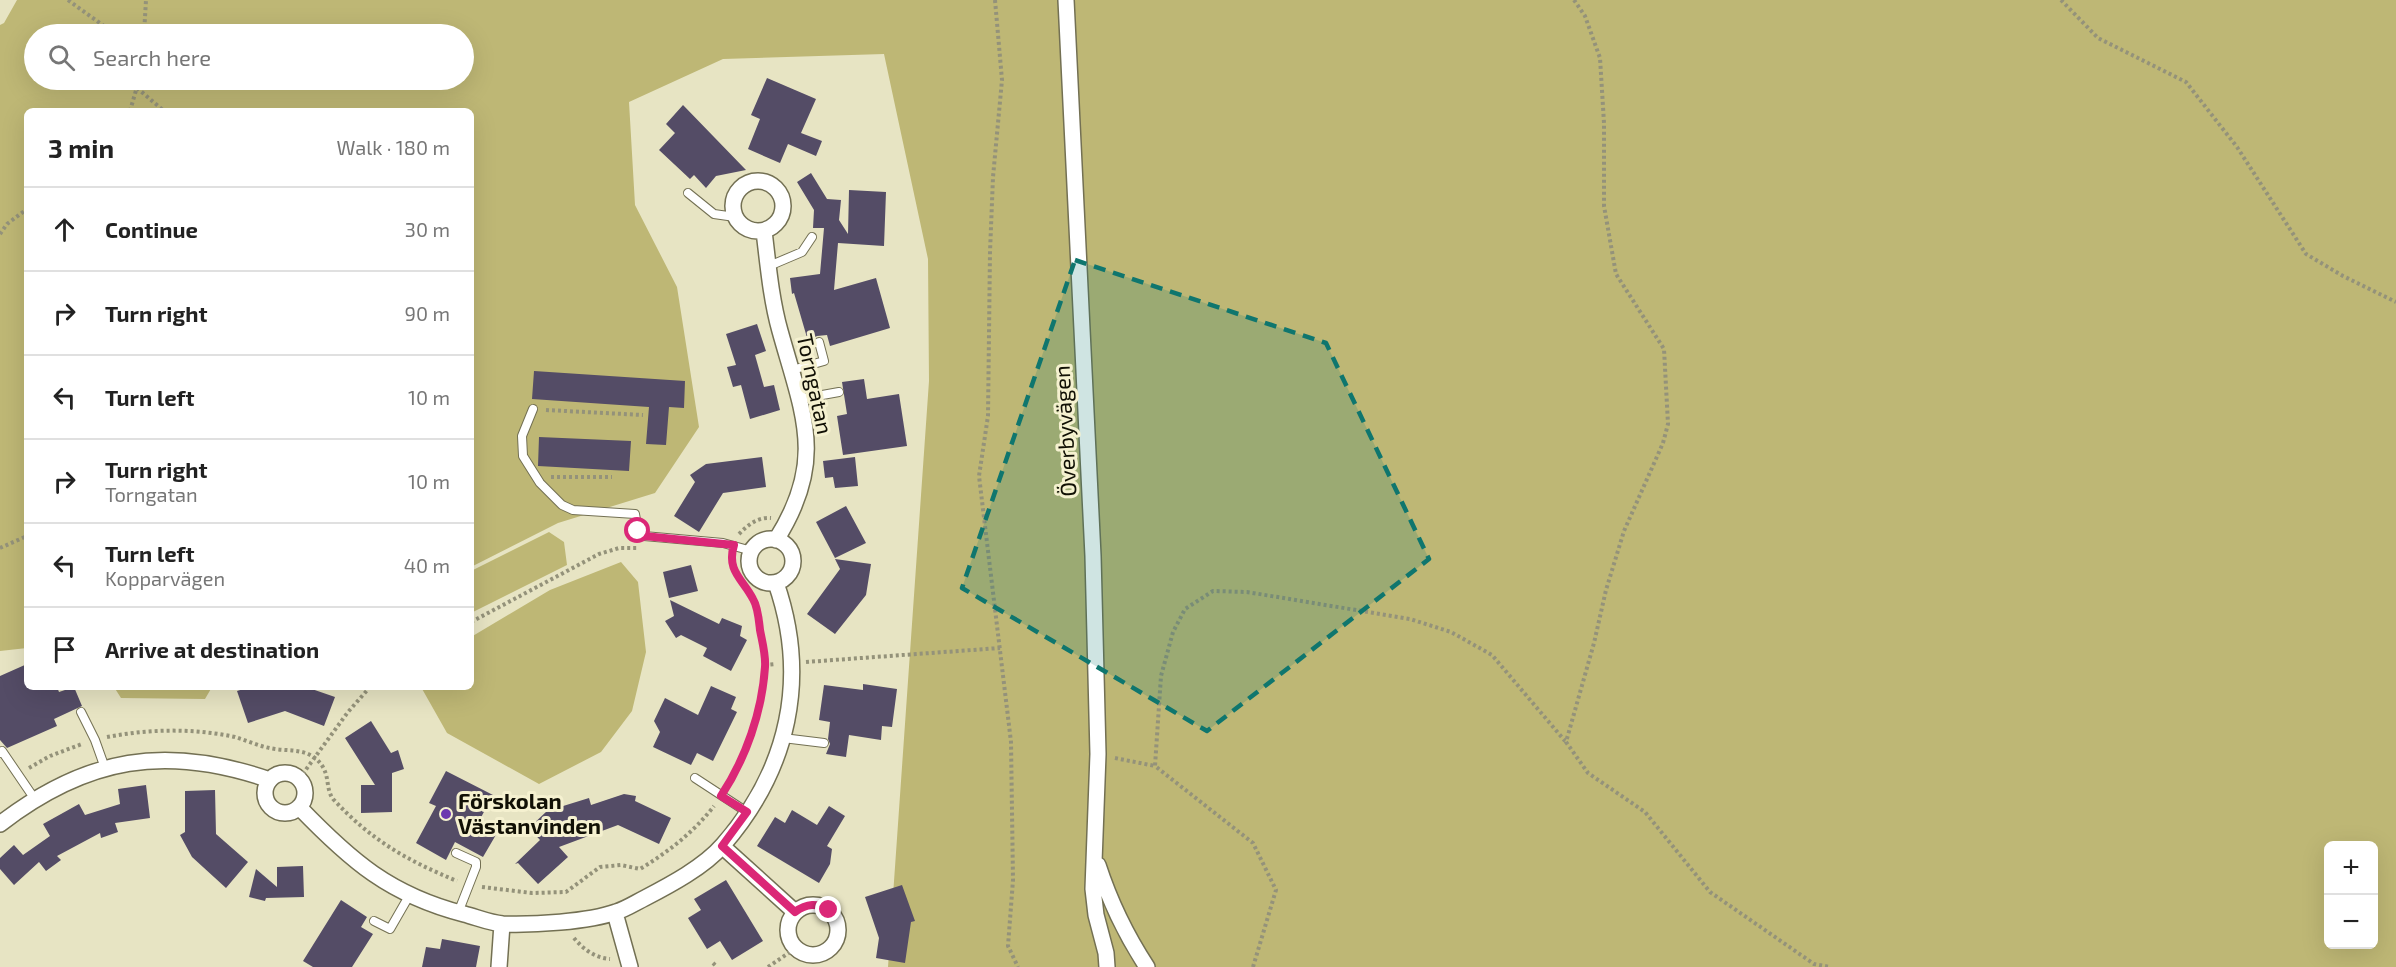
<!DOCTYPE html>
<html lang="en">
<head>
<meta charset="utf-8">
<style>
  :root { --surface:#fff; --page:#f6f6f6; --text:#222; --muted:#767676; --line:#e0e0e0 }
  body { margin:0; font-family:"Exo 2",sans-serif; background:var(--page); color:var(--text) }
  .controls { position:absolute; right:18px; bottom:18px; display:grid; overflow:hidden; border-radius:9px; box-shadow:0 6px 24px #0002 }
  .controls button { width:54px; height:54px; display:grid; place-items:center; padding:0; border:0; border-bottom:2px solid var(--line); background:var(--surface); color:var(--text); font:30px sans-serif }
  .stop { position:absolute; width:18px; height:18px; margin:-14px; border:4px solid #db2777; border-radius:50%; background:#fff }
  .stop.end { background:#db2777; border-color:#fff; box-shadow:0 2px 6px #0008 }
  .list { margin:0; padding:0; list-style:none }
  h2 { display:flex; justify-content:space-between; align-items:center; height:78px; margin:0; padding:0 24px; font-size:26px }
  h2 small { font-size:20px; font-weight:400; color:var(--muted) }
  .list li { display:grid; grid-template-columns:39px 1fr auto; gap:18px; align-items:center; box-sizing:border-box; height:84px; padding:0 24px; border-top:2px solid var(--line) }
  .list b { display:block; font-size:22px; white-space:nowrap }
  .list p { margin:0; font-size:20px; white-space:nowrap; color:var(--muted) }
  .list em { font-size:20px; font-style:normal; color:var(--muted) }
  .icon { flex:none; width:33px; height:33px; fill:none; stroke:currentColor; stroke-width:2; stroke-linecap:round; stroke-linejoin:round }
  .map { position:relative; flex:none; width:2396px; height:967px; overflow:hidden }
  .search { position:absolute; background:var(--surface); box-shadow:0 6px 24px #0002; left:24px; top:24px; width:450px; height:66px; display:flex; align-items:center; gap:15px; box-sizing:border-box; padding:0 21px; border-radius:33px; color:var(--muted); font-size:22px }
  .panel { position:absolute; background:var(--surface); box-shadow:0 6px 24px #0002; left:24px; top:108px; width:450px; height:582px; border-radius:9px }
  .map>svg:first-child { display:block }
  .green { fill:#beb775; fill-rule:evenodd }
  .building { fill:#544c66 }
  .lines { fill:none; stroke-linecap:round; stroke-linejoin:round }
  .service-casing { stroke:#737053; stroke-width:10 }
  .minor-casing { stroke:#737053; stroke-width:18 }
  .path { stroke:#94927a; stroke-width:4; stroke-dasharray:3 3; stroke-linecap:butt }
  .service { stroke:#fff; stroke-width:8 }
  .minor { stroke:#fff; stroke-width:15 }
  .route { stroke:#db2777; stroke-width:8 }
  .marked { fill:#0f766e; fill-opacity:0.2; stroke:#0f766e; stroke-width:4.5; stroke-dasharray:12 8; stroke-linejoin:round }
  .poi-dot { fill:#6d38af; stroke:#f5f1d0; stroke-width:2 }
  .labels { text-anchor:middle; stroke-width:6; stroke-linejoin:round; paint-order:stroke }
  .street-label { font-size:22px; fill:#111005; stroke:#f5f1d0 }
  .poi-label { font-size:22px; font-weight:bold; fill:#111005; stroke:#f5f1d0; text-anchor:start }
</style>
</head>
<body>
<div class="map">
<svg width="2396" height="967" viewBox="0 0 2396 967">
  <rect width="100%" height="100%" fill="#e7e4c3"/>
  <path class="green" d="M 17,0 L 2396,0 L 2396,967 L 888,967 L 929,381 L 928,259 L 884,54 L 723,59 L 629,102 L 635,205 L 677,287 L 699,427 L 655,493 L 558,523 L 471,567 L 471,111 L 27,111 L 27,648 L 0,651 L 0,25 L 4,23 ZM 34,34 L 464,34 L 464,80 L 34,80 ZM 2328,846 L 2374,846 L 2374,944 L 2328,944 Z
    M 549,532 L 564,542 L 567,565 L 471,613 L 471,571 Z
    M 621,562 L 638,582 L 646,652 L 632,711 L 601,752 L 539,784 L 447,733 L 421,687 L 471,687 L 471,637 L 550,590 Z
    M 114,687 L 212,687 L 205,699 L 121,698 Z"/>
  <path class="building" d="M 767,78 L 816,99 L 801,133 L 822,141 L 816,156 L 788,144 L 780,163 L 748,149 L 760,119 L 751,115 Z
    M 683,105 L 746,170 L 716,176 L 706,188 L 694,175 L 690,179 L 659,150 L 675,133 L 666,124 Z
    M 811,173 L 827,199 L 841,200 L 839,220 L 848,234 L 849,190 L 886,192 L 884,246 L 838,243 L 834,290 L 876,278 L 890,328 L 830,346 L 827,335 L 817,336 L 808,341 L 794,293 L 792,294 L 790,278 L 820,274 L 824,228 L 813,228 L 814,210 L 797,182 Z
    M 757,324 L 766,351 L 755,355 L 764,387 L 774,385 L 780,410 L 750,419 L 741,385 L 733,387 L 727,367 L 736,365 L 726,334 Z
    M 534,371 L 685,381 L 684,408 L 669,407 L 666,445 L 646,444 L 649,407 L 532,399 Z
    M 864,379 L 867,399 L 899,394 L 907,446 L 843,455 L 837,416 L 847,414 L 842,382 Z
    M 539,437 L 631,441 L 629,471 L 538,466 Z
    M 762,457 L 766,487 L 723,493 L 699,532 L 674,516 L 695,482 L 690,475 L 706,464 Z
    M 855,457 L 858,486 L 835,488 L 833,477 L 825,478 L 823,461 Z
    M 846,506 L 866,543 L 835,558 L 816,522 Z
    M 835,559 L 871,564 L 866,595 L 835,634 L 807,614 L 840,569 Z
    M 691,565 L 698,591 L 669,598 L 663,572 Z
    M 670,600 L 719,624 L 722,618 L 742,626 L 740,636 L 747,640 L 731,671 L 703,656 L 707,648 L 681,635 L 676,638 L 665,621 L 674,616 Z
    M 27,664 L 27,687 L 57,687 L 59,692 L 74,687 L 82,706 L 54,719 L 57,726 L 7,748 L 0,740 L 0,676 Z
    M 863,684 L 897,689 L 892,727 L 882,726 L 881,740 L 849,735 L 846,757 L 826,754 L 830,744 L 828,739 L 830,722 L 819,720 L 824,685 L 863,690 Z
    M 711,686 L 736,697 L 731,709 L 737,712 L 713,761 L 697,753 L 691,765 L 653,747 L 660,732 L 654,721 L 665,698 L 698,715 Z
    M 250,687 L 306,687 L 335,697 L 324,726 L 285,711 L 248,723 L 237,691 Z
    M 371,721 L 391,753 L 398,750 L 404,769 L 392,773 L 392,812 L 361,813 L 361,785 L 375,785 L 345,738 Z
    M 446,771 L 493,795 L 478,823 L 497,833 L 483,857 L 455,842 L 446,860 L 416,843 L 436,806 L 429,803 Z
    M 146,785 L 150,818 L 115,823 L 118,832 L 101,838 L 100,833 L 57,856 L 61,860 L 46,871 L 39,862 L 14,885 L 0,869 L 0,858 L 14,845 L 23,855 L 50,836 L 43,824 L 79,804 L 85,815 L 120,804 L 118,789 Z
    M 215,790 L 216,834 L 248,862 L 226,888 L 192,857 L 180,835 L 185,832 L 185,791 Z
    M 624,794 L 636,796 L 635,801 L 671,818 L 659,844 L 618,825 L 559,847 L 568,857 L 538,884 L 518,863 L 515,864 L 540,840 L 529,828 L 547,811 L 589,798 L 591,805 Z
    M 829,806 L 845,816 L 827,846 L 832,849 L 830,864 L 819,883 L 757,846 L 775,817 L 785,823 L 792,810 L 817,825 Z
    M 303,866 L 304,897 L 266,898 L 265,901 L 249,897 L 256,869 L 277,887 L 277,867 Z
    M 726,880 L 763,941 L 732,960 L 720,941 L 707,949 L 688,918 L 701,910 L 694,899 Z
    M 902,885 L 915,921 L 911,922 L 905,963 L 876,958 L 879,938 L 865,897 Z
    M 341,900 L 367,917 L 361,927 L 373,934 L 352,967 L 313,967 L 303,961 Z
    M 442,939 L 480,946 L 476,967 L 422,967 L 426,947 L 440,949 Z"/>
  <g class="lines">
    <defs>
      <path id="service" d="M 688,193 L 714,214 L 735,217
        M 769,266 L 802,252 L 812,237
        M 792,370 L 824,361 L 819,342
        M 800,399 L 839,392
        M 533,409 L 522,436 L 523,456 L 540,483 L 562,505 L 573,510 L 635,514 L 638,531 L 644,536 L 723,543 L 752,551
        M 81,712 L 95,740 L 105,768
        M 783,738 L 824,743
        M 0,753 L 2,751 L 34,798
        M 695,778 L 747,812
        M 456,853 L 476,862 L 476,867 L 458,913
        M 374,921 L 390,929 L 409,896"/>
      <path id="minor" d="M 1066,0 L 1093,556 L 1098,754 L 1093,889 L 1096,915 L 1106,953 L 1107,967
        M733 206a25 25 0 1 1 50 0a25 25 0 1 1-50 0Z
        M 764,231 C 768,264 771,299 780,331 C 803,414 827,460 776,540
        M749 561a22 22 0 1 1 44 0a22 22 0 1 1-44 0Z
        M265 793a20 20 0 1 1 40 0a20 20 0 1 1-40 0Z
        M 299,807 C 351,861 390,895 464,914 C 476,917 490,923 503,924 C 533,925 588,922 616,912 C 626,909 635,903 645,898 C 670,885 704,867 723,845 C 789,769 809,678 776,583
        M 0,824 C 87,757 166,744 270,780
        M 722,846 L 795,912
        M 1098,865 C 1110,902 1126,935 1147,967
        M788 930a25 25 0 1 1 50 0a25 25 0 1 1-50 0Z
        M 615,913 L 630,967
        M 499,967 L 502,924"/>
    </defs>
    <use href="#service" class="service-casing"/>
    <use href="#minor" class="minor-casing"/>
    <path class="path" d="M 68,0 L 115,34
      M 995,0 L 1002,80 L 993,177 L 990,252 L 988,416 L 979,476 L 1011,742 L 1013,880 L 1008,946 L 1018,967
      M 1574,0 L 1585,16 L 1600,58 L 1604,123 L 1604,206 L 1616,274 L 1664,349 L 1668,424 L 1663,443 L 1624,531 L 1606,590 L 1594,643 L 1566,742 L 1588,773 L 1645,812 L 1710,892 L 1814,964 L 1830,967
      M 2061,0 L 2098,38 L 2186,82 L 2237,147 L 2306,254 L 2343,276 L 2396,302
      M 144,34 L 146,0
      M 137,88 L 164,111
      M 130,111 L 139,80
      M 0,234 L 7,224 L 27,209
      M 546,410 L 643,415
      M 551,477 L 612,477
      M 739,534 C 748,525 757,517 771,518
      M 0,548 L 27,536
      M 732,558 L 739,580 L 754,599 L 765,665
      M 471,622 L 599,554 L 619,548 L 638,548
      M 806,662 L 1000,648
      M 107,737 C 149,729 193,728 235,737 C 248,741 261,747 275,749 C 289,751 303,749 315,758 C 332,772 324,786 333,799 C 371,840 406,860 457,881
      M 1115,758 L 1155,766
      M 29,768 L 50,756 L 82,744
      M 299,779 L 348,712 L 370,687
      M 728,785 C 752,749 758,707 765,665 L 775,664
      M 482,887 L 532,893 L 566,892 L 600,867 L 621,865 L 640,869 C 668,852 693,833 714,806
      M 574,938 C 583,949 595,958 610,959
      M 713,963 L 717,967
      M 768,967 L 796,948
      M 1253,967 L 1276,890 L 1253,843 L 1155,766 L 1161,676 L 1173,632 L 1185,609 L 1213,591 L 1247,592 L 1410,619 L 1451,632 L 1492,655 L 1565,741"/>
    <use href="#service" class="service"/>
    <use href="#minor" class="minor"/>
  </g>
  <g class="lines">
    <path class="route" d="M 638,531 L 644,536 L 734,545 C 726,571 743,579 753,599 C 758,607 759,621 760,630 C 762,641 766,655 765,667 C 762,712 746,758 721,796 L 747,812 L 722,846 L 795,912 C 807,903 817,903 829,910"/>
  </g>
  <path class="marked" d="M 1075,260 L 1326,343 L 1429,559 L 1207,731 L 962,588 Z"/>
  <circle class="poi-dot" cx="446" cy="814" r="6"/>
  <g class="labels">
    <g class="street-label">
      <text transform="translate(815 384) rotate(78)" y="8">Torngatan</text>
      <text transform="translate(1065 431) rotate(-93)" y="8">Överbyvägen</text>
    </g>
    <g class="poi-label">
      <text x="458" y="809">Förskolan<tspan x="458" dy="25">Västanvinden</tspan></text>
    </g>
  </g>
</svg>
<div class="controls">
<button>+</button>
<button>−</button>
</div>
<div class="stop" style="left:638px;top:531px"></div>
<div class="stop end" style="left:829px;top:910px"></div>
<div class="search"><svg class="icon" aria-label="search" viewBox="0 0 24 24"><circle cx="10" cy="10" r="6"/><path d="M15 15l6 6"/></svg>Search here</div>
<section class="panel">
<h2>3 min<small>Walk · 180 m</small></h2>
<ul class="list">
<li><svg class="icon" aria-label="ahead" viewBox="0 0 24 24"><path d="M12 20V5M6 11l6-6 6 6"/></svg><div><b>Continue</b></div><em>30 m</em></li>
<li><svg class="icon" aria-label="right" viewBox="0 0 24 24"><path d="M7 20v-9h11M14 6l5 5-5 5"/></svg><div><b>Turn right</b></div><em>90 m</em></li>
<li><svg class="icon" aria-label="left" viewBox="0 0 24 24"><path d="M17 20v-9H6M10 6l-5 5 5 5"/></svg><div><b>Turn left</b></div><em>10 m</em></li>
<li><svg class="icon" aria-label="right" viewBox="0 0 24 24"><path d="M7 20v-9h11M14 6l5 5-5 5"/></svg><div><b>Turn right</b><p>Torngatan</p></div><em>10 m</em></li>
<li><svg class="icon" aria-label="left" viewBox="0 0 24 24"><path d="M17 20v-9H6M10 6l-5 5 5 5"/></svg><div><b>Turn left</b><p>Kopparvägen</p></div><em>40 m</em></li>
<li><svg class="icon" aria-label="arrive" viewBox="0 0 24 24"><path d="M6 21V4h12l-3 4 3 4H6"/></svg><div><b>Arrive at destination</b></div></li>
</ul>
</section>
</div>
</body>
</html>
